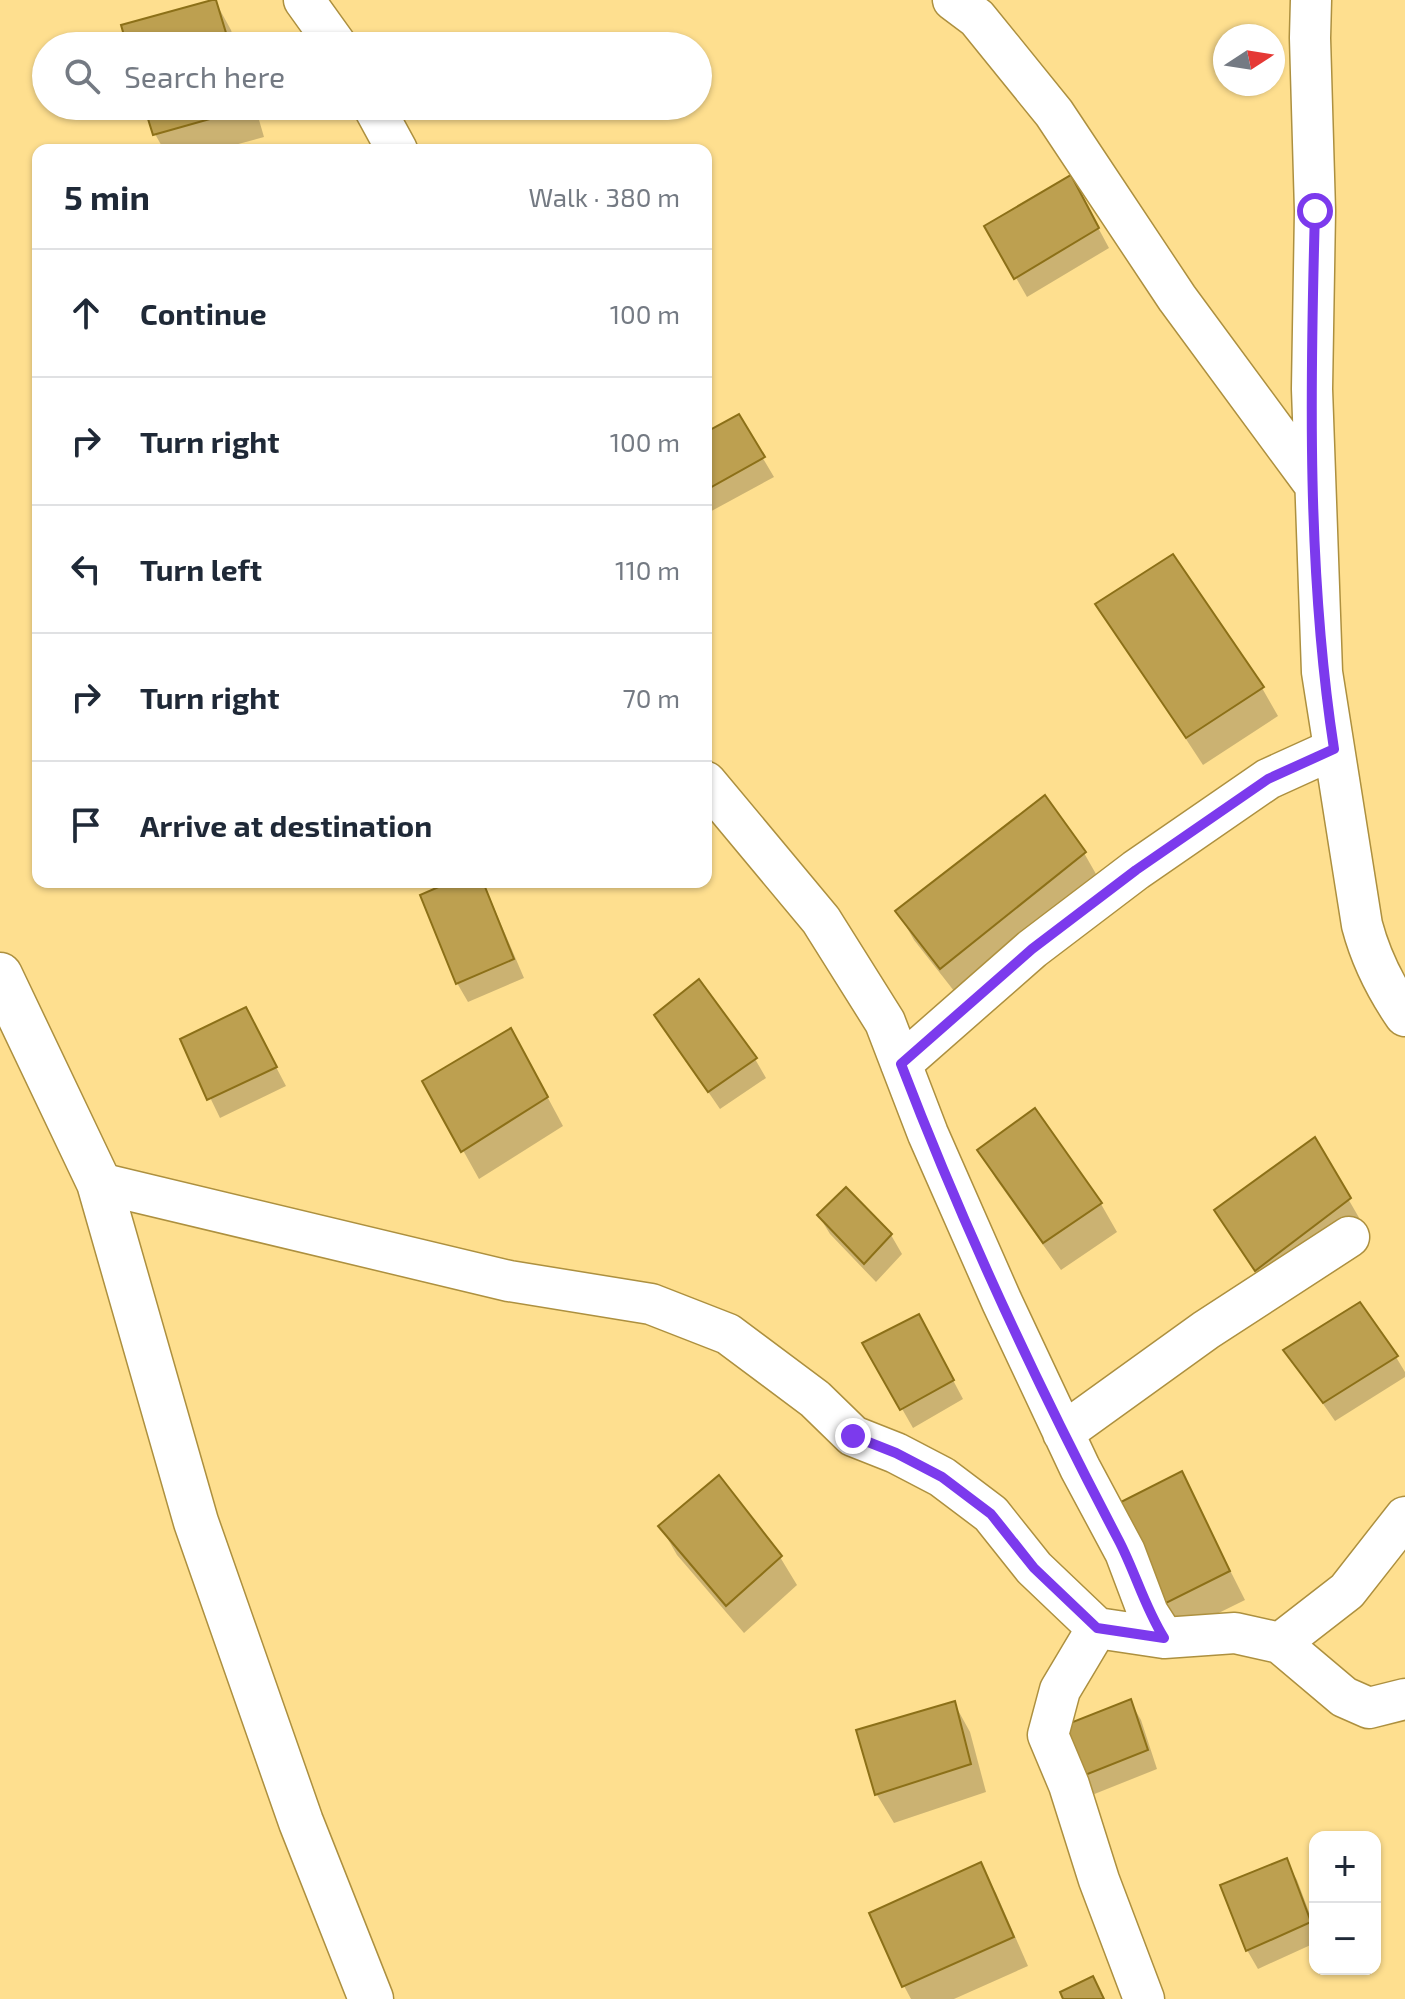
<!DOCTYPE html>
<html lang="en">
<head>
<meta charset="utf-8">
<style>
  :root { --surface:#fff; --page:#f6f6f7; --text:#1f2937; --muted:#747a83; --line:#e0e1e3 }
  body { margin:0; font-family:"Exo 2",sans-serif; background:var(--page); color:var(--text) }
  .controls { position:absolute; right:24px; bottom:24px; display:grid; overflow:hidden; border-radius:16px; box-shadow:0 2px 6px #0004 }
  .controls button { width:72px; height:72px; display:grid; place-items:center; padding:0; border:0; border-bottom:2px solid var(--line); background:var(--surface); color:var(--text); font:40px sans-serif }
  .compass { position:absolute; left:1213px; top:24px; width:72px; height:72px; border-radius:50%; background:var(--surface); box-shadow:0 2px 6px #0004; rotate:78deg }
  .stop { position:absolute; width:24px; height:24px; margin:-18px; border:6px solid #7c3aed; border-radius:50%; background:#fff }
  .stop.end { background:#7c3aed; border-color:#fff; box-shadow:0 2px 8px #0008 }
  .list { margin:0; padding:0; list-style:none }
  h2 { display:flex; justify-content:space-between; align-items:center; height:104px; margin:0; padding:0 32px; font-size:34px }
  h2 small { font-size:26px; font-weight:400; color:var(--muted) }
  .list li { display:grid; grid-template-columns:52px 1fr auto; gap:24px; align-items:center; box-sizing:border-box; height:128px; padding:0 32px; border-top:2px solid var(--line) }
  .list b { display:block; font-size:30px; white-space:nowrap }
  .list em { font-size:26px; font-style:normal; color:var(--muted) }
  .icon { flex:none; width:44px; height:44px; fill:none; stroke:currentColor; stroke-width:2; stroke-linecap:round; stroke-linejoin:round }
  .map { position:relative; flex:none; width:1405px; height:1999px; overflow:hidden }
  .search { position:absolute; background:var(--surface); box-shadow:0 2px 6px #0004; left:32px; top:32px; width:680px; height:88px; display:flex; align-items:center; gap:20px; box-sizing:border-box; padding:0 28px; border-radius:44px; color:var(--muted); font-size:30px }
  .panel { position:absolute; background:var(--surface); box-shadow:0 2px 6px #0004; left:32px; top:144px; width:680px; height:744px; border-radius:16px }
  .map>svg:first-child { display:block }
  .shadow { fill:#0003 }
  .building { fill:#bda050; stroke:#8c7018; stroke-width:2 }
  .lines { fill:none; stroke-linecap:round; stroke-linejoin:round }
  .minor-casing { stroke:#ad903f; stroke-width:43 }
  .tertiary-casing { stroke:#ad903f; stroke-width:47 }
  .minor { stroke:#fff; stroke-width:40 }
  .tertiary { stroke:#fff; stroke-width:44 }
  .route { stroke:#7c3aed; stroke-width:10 }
</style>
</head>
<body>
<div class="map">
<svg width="1405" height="1999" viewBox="0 0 1405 1999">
  <rect width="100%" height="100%" fill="#fedf8f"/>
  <path class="shadow" d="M 215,1 L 231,30 L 236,46 L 129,46 Z
    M 147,106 L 255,106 L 264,137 L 216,150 L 164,150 L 155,134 Z
    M 1081,196 L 1109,248 L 1027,297 L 987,227 Z
    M 738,416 L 774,477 L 706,514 L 706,434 Z
    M 1098,605 L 1262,688 L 1278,716 L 1203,765 Z
    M 1084,853 L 1100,881 L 958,996 L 914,940 L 898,912 Z
    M 455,882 L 483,882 L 524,978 L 468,1002 L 457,983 Z
    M 656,1016 L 755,1059 L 766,1078 L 720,1109 Z
    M 256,1029 L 286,1086 L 220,1118 L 182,1040 Z
    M 527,1059 L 563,1126 L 479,1179 L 425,1082 Z
    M 1314,1140 L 1365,1228 L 1272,1298 L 1216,1211 Z
    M 979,1151 L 1101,1204 L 1117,1232 L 1061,1270 L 996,1179 Z
    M 819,1216 L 891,1235 L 902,1254 L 876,1282 L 830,1234 Z
    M 929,1335 L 963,1399 L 913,1428 L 865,1344 Z
    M 1286,1351 L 1396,1357 L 1405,1372 L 1405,1377 L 1335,1421 Z
    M 1181,1473 L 1245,1600 L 1180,1632 L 1164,1604 Z
    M 661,1527 L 780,1557 L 797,1585 L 744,1633 L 677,1555 Z
    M 1130,1701 L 1141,1720 L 1157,1769 L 1087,1797 L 1077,1778 Z
    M 954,1703 L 970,1732 L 986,1792 L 894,1823 L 877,1795 L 859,1731 Z
    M 1286,1861 L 1297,1880 L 1315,1928 L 1315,1943 L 1258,1969 L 1247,1950 Z
    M 980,1865 L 996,1893 L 1028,1966 L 954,1999 L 911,1999 L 904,1986 Z"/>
  <path class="building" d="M 212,0 L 216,0 L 230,46 L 127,46 L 121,25 Z
    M 144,106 L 249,106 L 249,108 L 153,135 Z
    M 1071,175 L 1099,228 L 1014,279 L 984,226 Z
    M 739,414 L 765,457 L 706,490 L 706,432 Z
    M 1173,554 L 1264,687 L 1186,738 L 1095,604 Z
    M 1045,795 L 1086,852 L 940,969 L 895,911 Z
    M 450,882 L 483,882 L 514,959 L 456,984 L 420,895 Z
    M 699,979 L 757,1058 L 708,1092 L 654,1015 Z
    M 246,1007 L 277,1067 L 207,1100 L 180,1039 Z
    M 511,1028 L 548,1097 L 461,1152 L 422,1081 Z
    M 1035,1108 L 1102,1203 L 1043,1243 L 977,1150 Z
    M 1315,1137 L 1351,1198 L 1255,1271 L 1214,1210 Z
    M 846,1187 L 892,1234 L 864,1264 L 817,1215 Z
    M 1360,1302 L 1398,1356 L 1323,1403 L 1283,1350 Z
    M 919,1314 L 954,1380 L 900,1410 L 862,1343 Z
    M 1182,1471 L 1230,1571 L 1162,1605 L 1115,1505 Z
    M 719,1475 L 782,1556 L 726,1606 L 658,1526 Z
    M 1131,1699 L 1148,1750 L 1075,1779 L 1055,1729 Z
    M 955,1701 L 971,1764 L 875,1795 L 856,1730 Z
    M 1287,1858 L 1311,1922 L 1246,1951 L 1220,1885 Z
    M 981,1862 L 1014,1937 L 902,1987 L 869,1913 Z
    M 1093,1976 L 1104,1999 L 1063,1999 L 1060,1992 Z"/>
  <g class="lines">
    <defs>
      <path id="minor" d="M 304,0 L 337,46
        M 953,0 L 977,18 L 1054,113 L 1177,298 L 1314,484
        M 1311,0 L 1310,38 L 1315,211 L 1312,389 L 1322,672 L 1362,925 C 1371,959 1385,987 1405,1016
        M 373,106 L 397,150
        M 706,782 L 821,920 L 885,1022 L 928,1134 L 1002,1302 L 1080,1468 L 1125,1552 L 1148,1613 L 1164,1638
        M 901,1064 L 1032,949 L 1136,870 L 1268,779 L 1334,749
        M 99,1183 L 509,1281 L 651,1304 L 728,1334 L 815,1399 L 853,1436 L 896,1453 L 942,1477 L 991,1514 L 1034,1568 L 1097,1628 L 1164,1638 L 1235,1633 L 1280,1643 L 1344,1697 L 1369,1708 L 1405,1699
        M 1063,1433 L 1206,1330 L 1349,1237
        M 1097,1628 L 1060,1690 L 1048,1735 L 1069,1785 L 1099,1880 L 1144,1999
        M 1280,1643 L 1347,1591 L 1405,1517"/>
      <path id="tertiary" d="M 0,975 L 99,1183 L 196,1522 L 301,1822 L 371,1999"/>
    </defs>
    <use href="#minor" class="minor-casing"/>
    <use href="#tertiary" class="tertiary-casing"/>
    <use href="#minor" class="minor"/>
    <use href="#tertiary" class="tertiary"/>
  </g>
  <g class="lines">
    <path class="route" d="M 853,1436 L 896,1453 L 942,1477 L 991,1514 L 1034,1568 L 1097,1628 L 1164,1638 C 1144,1606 1135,1571 1118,1539 C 1037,1385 963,1226 901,1064 L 1032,949 L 1136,870 L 1268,779 L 1334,749 C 1307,574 1310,388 1315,211"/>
  </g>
</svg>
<div class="controls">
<button>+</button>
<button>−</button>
</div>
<svg class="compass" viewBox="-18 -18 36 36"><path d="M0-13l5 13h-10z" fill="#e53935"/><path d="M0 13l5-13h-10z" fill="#747a83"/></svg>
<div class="stop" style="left:1315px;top:211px"></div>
<div class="stop end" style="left:853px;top:1436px"></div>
<div class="search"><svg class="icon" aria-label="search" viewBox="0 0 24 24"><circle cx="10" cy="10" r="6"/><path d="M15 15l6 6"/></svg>Search here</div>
<section class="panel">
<h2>5 min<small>Walk · 380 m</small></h2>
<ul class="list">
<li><svg class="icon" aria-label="ahead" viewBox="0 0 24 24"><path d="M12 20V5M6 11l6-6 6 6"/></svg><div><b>Continue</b></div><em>100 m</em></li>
<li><svg class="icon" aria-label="right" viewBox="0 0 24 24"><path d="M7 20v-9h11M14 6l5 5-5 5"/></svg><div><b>Turn right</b></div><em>100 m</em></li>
<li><svg class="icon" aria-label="left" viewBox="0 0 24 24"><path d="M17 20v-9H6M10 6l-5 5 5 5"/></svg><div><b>Turn left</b></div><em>110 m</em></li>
<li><svg class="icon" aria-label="right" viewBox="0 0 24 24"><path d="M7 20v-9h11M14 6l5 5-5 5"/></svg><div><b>Turn right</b></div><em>70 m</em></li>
<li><svg class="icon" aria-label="arrive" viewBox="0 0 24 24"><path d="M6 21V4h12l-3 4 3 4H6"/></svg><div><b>Arrive at destination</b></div></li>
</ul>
</section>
</div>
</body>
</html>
